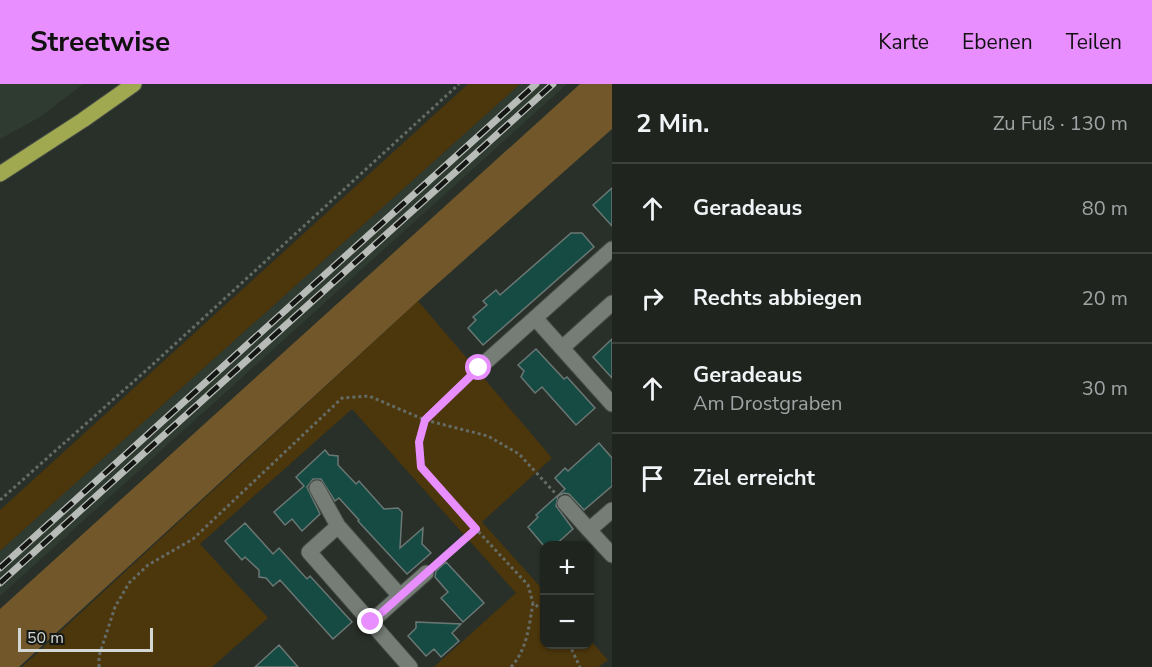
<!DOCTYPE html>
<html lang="de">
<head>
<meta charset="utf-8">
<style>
  :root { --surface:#1f241f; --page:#2c302c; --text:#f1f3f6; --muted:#a1a4a4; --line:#3c413d; --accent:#e88eff }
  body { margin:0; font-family:"Nunito Sans",sans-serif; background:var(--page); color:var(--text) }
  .controls { position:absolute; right:18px; bottom:18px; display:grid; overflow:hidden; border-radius:12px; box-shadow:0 2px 4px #0004 }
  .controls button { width:54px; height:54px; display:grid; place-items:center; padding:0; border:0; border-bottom:2px solid var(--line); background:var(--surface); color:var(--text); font:30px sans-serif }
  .scale { position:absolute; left:18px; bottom:15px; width:135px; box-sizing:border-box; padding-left:6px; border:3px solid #d3d7d3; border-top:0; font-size:16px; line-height:21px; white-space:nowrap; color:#d3d7d3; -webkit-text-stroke:4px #141714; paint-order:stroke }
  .stop { position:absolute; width:18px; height:18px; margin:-14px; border:4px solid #e88eff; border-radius:50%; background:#fff }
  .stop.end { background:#e88eff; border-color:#fff; box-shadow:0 2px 6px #0008 }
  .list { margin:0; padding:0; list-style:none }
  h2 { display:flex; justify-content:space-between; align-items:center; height:78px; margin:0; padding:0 24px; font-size:26px }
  h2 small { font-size:20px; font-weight:400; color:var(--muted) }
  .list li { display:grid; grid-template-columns:39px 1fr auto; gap:18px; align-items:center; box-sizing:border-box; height:90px; padding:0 24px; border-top:2px solid var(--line) }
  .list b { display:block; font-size:22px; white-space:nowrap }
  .list p { margin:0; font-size:20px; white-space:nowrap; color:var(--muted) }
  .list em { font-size:20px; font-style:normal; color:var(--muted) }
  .icon { flex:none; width:33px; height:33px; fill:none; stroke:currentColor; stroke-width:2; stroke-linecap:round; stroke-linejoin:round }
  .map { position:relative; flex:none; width:612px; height:583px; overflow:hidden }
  header { display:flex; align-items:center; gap:36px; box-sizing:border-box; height:84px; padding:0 30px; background:var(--accent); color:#111 }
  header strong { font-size:28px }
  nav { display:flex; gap:33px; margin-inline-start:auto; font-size:21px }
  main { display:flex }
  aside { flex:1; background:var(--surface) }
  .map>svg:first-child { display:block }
  .built { fill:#2f3b30 }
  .green { fill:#4c360c }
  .forest { fill:#72572a }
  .building { fill:#154b43; stroke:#6b7774; stroke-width:1.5 }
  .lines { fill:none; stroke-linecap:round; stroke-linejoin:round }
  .minor-casing { stroke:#474d48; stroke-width:17 }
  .major-casing { stroke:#474d48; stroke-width:17 }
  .path { stroke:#656b65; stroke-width:3; stroke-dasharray:3 3; stroke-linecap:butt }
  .minor { stroke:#757d76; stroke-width:15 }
  .major { stroke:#a0a850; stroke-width:15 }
  .rail-casing { stroke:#b8bcb8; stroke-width:7 }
  .rail { stroke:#141714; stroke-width:4.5; stroke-dasharray:14; stroke-linecap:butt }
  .route { stroke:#e88eff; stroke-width:8 }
</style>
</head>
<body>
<header>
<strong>Streetwise</strong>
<nav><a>Karte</a><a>Ebenen</a><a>Teilen</a></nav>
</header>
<main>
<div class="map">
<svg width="612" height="583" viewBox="0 0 612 583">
  <rect width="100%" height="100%" fill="#293029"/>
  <path class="built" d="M 0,0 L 83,0 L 40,33 L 0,55 Z
    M 520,0 L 567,0 L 0,512 L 0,467 Z"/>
  <path class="green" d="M 468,0 L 520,0 L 0,467 L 0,426 Z
    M 418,217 L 552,374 L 482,438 L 544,507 L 544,560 L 590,560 L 590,556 L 608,576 L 598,583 L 434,583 L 516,509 L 352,325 L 200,460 L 268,534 L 212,583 L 22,583 Z"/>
  <path class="forest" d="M 580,0 L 612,0 L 612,45 L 418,217 L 19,583 L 0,583 L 0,525 Z"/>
  <path class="building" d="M 612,104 L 612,142 L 593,121 Z
    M 571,149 L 582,149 L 594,163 L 483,261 L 468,244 L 476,236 L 473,233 L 487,221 L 483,217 L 496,206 L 500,211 Z
    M 612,255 L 612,294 L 593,273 Z
    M 536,265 L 564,295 L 567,293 L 595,324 L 576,341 L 542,303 L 535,309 L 521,293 L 524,287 L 518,281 Z
    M 599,359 L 612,374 L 612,402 L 584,426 L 569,410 L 564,409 L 558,412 L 556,422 L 573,445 L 554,462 L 544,462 L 528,443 L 538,433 L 536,431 L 565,405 L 555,394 L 565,384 L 568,387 Z
    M 325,366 L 329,371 L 338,372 L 338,381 L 356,400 L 359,397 L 384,425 L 398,424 L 402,428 L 400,464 L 423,444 L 422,460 L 431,469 L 407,490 L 358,437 L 359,436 L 339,414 L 335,417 L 321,395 L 313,395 L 307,403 L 320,430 L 302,447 L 292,435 L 285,441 L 274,428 L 304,402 L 296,393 Z
    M 245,439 L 273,470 L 279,464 L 307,495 L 310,492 L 352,538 L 333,555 L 280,496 L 273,502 L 266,494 L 259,493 L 259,486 L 245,473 L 242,476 L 225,457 Z
    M 446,478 L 484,519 L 463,538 L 441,514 L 448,508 L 435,493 L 436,487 Z
    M 416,538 L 461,540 L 452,549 L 459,557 L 441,573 L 434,565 L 426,572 L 408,552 L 416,544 Z
    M 279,561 L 298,583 L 255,583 Z"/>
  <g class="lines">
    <defs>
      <path id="minor" d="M 612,165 L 535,234 L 612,320
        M 562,264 L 612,219
        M 479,284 L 535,234
        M 317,404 L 338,442
        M 565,419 L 589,446
        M 612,426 L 589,446 L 612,471
        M 400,512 L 426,489
        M 371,538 L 400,512 L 338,442 L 309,468 L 410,583"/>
      <path id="major" d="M 0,90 L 83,36 L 134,0"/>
    </defs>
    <use href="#minor" class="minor-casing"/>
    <use href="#major" class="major-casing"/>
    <path class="path" d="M 467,296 L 425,336 L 419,358 L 421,383 L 476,445
      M 0,416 L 151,282 L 459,0
      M 438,478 L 476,445 L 528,501 L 533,519
      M 569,560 L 580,583
      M 99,583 L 99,572 L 115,523 L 129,499 L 148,481 L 193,455 L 342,314 L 369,312 L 425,336 L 488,352 L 519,370 L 555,409
      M 511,583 C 527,566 529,542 533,519 L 544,527"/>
    <use href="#minor" class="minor"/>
    <use href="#major" class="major"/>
    <defs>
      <path id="rail" d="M 0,484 L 536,0
        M 0,499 L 553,0"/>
    </defs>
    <use href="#rail" class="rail-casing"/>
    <use href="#rail" class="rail"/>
  </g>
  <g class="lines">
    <path class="route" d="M 371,538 L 476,445 L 421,383 L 419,358 L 425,336 L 479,284"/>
  </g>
</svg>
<div class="controls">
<button>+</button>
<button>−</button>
</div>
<div class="scale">50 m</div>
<div class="stop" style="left:479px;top:284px"></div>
<div class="stop end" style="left:371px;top:538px"></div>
</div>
<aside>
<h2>2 Min.<small>Zu Fuß · 130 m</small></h2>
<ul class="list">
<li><svg class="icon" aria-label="ahead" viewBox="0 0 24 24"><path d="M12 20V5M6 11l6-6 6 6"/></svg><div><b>Geradeaus</b></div><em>80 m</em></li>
<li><svg class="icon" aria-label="right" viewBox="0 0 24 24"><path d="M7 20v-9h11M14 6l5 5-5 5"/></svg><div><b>Rechts abbiegen</b></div><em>20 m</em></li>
<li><svg class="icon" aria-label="ahead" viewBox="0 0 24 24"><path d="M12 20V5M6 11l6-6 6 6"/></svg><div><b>Geradeaus</b><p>Am Drostgraben</p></div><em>30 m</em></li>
<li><svg class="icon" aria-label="arrive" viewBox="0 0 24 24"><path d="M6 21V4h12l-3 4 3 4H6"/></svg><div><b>Ziel erreicht</b></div></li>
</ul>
</aside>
</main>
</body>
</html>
